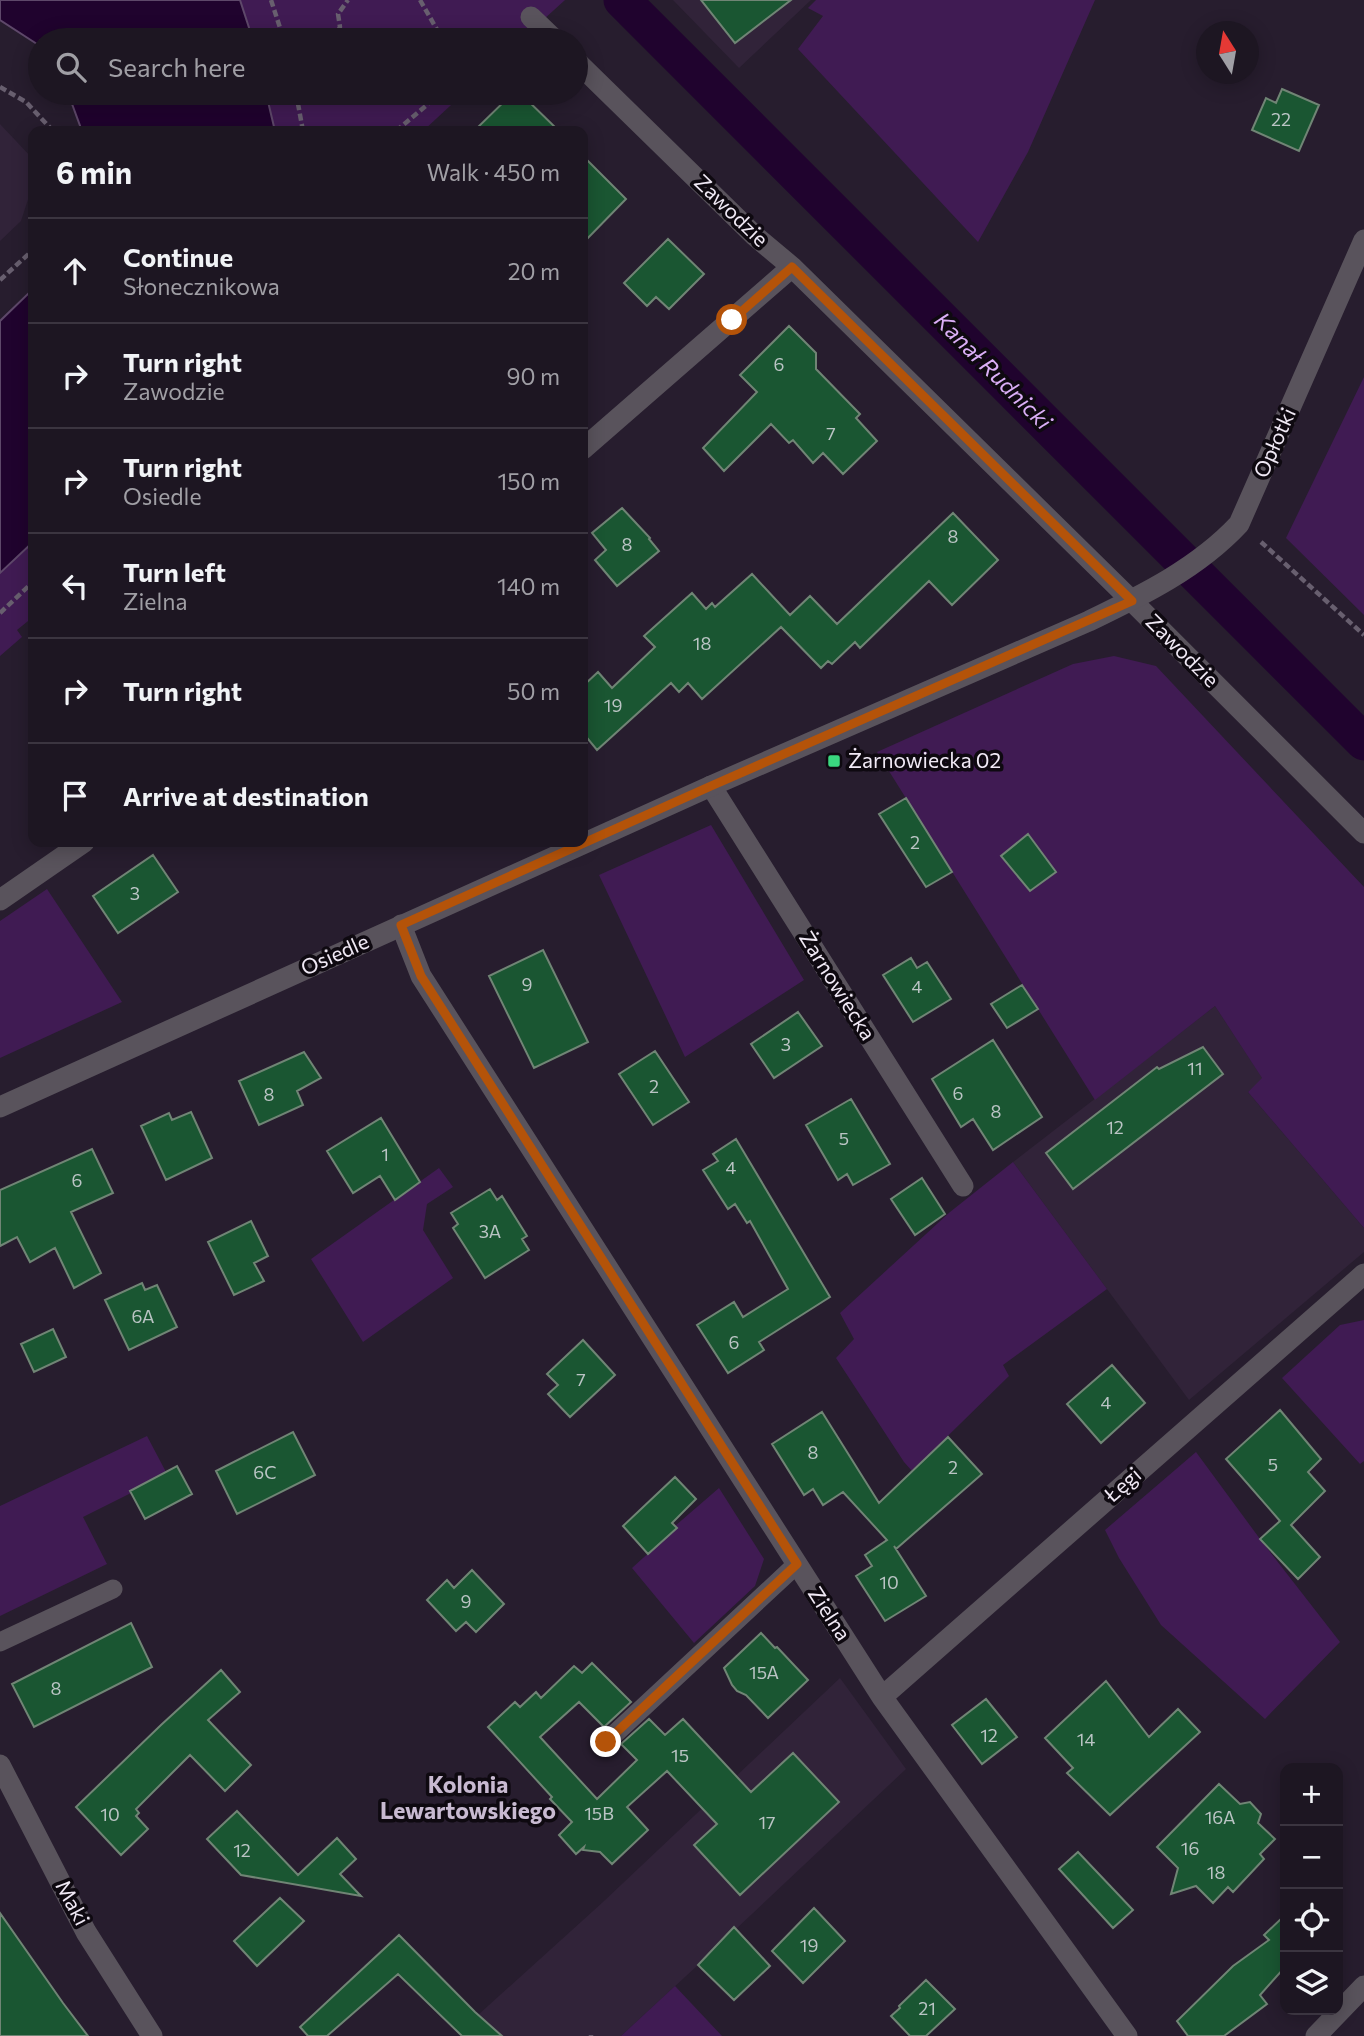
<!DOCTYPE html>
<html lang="en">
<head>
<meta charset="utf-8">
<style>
  :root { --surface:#1d1622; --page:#2a232f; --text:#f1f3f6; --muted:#a09fa5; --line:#3b3540 }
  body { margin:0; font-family:Commissioner,sans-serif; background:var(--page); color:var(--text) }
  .controls { position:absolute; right:21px; bottom:21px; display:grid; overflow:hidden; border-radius:14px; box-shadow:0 4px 18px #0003 }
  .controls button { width:63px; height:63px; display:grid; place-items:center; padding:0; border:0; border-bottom:2px solid var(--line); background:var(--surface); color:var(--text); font:35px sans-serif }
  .compass { position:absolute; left:1196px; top:21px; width:63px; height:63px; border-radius:50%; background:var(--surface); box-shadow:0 4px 18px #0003; rotate:349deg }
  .stop { position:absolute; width:21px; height:21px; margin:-16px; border:5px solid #b45309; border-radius:50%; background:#fff }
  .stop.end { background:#b45309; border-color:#fff; box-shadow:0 2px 7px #0008 }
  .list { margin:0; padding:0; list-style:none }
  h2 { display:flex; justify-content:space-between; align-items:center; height:91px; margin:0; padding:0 28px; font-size:30px }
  h2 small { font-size:23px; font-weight:400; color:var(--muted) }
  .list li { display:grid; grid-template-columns:46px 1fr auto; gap:21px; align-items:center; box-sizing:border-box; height:105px; padding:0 28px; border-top:2px solid var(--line) }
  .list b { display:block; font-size:26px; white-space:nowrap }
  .list p { margin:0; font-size:23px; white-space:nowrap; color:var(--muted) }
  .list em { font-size:23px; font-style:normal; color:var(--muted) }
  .icon { flex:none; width:38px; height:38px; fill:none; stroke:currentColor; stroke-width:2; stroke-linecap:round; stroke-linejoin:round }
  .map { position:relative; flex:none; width:1364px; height:2036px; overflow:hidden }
  .search { position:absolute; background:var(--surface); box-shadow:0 4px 18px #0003; left:28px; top:28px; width:560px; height:77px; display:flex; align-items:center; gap:18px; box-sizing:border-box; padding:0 24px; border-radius:38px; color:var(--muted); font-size:26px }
  .panel { position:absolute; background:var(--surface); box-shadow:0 4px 18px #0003; left:28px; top:126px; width:560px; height:721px; border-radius:14px }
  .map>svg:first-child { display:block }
  .built { fill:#312339 }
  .green { fill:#401b53 }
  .water { fill:#20032e; stroke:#5e486a; stroke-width:2 }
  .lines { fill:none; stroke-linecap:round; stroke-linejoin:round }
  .canal { stroke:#20032e; stroke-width:37 }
  .building { fill:#1a5632; stroke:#708575; stroke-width:2 }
  .path { stroke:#685f6f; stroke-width:4.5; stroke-dasharray:7 3.5; stroke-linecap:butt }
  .service { stroke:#59535c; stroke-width:19 }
  .minor { stroke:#59535c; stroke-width:21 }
  .tertiary { stroke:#59535c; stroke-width:21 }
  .route { stroke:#b45309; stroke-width:9 }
  .poi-dot { fill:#3ad77f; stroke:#0e0910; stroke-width:2.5 }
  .labels { text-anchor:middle; stroke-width:7; stroke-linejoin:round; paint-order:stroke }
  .number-label { font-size:18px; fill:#bac4c4 }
  .street-label { font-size:21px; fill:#f0e9f5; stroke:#0e0910 }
  .poi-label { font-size:21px; fill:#f0e9f5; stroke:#0e0910; text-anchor:start }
  .water-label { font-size:23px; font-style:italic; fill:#daaef6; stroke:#0e0910 }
  .neighbourhood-label { font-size:23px; font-weight:bold; fill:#c8bad1; stroke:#0e0910 }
</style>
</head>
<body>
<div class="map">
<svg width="1364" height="2036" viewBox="0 0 1364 2036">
  <rect width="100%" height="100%" fill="#271d2e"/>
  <path class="built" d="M 673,0 L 811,0 L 739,68 Z
    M 0,124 L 33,159 L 33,184 L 21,221 L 0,241 Z
    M 1215,1006 L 1263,1079 L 1248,1092 L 1364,1228 L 1364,1252 L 1189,1400 L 1013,1162 Z
    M 840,1678 L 906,1769 L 736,1929 L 735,1928 L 698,1965 L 621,2036 L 502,2036 L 478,2015 L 603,1902 Z"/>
  <path class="green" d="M 240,0 L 565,0 L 521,40 L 253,40 Z
    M 816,0 L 1095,0 L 1028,152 L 978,242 L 798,49 L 823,16 L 808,8 Z
    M 266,93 L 464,93 L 423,131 L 275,131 Z
    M 1364,377 L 1364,615 L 1286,538 Z
    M 33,542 L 33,617 L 17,630 L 22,637 L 0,656 L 0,573 Z
    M 1114,656 L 1156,666 L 1364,887 L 1364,1228 L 1248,1092 L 1262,1078 L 1215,1006 L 1095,1100 L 877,752 L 1073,664 Z
    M 711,825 L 804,980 L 685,1057 L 599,875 Z
    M 47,889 L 122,1002 L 0,1058 L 0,921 Z
    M 1013,1162 L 1107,1289 L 1003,1365 L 1009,1376 L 912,1471 L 904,1462 L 836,1358 L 854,1339 L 840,1313 L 950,1212 Z
    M 439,1168 L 453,1187 L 427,1204 L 423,1230 L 453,1278 L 363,1342 L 311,1259 Z
    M 1364,1320 L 1364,1461 L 1360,1464 L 1282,1378 L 1340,1325 Z
    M 147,1436 L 166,1472 L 131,1491 L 131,1493 L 83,1517 L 107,1564 L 0,1616 L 0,1506 Z
    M 1196,1452 L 1260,1539 L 1340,1642 L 1265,1719 L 1161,1625 L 1119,1558 L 1105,1530 Z
    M 719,1488 L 764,1559 L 755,1586 L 694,1643 L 632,1568 L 676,1528 L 675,1526 Z
    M 675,1986 L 722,2036 L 621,2036 Z"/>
  <path class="water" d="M 0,0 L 240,0 L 253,40 L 40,40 L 40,46 L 0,20 Z
    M 68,93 L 266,93 L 275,131 L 82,131 Z
    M 33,289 L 33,542 L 0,573 L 0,321 Z"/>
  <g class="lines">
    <path class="canal" d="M 622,0 L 1364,742"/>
  </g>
  <path class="building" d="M 701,0 L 791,0 L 735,43 Z
    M 1282,89 L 1319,105 L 1299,151 L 1252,130 L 1266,98 L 1276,103 Z
    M 513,93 L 520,93 L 559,131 L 474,131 Z
    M 583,156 L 626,199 L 583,243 Z
    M 668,239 L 704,274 L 669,309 L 656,297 L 647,306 L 624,283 Z
    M 789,326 L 816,353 L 816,369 L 860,414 L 856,418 L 877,441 L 843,474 L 823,453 L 813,463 L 793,440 L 789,443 L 771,424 L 724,471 L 703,448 L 757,392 L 740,375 Z
    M 622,508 L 650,538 L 649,539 L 659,551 L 617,586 L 595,560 L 606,550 L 592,533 Z
    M 953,513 L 998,560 L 952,605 L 929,581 L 860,648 L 855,642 L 832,664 L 828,661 L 821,668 L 781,627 L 702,699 L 688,683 L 679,692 L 671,683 L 597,750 L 583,733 L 583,686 L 598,672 L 612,688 L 655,647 L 644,636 L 692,593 L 706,609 L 712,603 L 715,607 L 752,574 L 790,615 L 810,596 L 837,624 Z
    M 906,798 L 952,872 L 926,887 L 879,814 Z
    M 1028,834 L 1056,872 L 1030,891 L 1001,856 Z
    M 153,855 L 178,892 L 118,933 L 93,896 Z
    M 543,950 L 588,1042 L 534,1068 L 489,976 Z
    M 911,958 L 917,968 L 927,962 L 951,999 L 913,1022 L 883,975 Z
    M 1022,985 L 1038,1009 L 1007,1028 L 991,1004 Z
    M 798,1012 L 822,1046 L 774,1078 L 751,1044 Z
    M 993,1040 L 1042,1117 L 993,1150 L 973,1119 L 961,1127 L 932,1079 Z
    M 1203,1047 L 1223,1074 L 1073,1189 L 1046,1153 L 1157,1067 L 1159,1069 Z
    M 655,1051 L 689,1102 L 653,1125 L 619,1074 Z
    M 304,1052 L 321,1078 L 297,1091 L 303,1105 L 259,1125 L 239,1081 Z
    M 851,1099 L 890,1164 L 853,1185 L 847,1174 L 838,1180 L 806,1125 Z
    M 191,1112 L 212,1158 L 166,1180 L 141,1126 L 169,1113 L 172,1120 Z
    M 381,1118 L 420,1182 L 395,1200 L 380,1176 L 353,1193 L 327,1151 Z
    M 736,1139 L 830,1297 L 759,1342 L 764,1350 L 728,1373 L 697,1325 L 734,1302 L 743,1317 L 788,1289 L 750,1221 L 747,1223 L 735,1204 L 728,1209 L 703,1170 L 718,1161 L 713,1154 Z
    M 92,1149 L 113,1193 L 71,1212 L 101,1273 L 74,1288 L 55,1248 L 30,1262 L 17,1237 L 0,1246 L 0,1190 Z
    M 922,1178 L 945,1214 L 915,1235 L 891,1199 Z
    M 490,1189 L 497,1200 L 502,1196 L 527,1236 L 522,1239 L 529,1250 L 485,1278 L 453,1228 L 458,1224 L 451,1213 Z
    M 251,1221 L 268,1256 L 254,1263 L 264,1281 L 234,1295 L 208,1242 Z
    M 142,1283 L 145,1290 L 157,1285 L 177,1327 L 129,1350 L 105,1300 Z
    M 53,1329 L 66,1357 L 34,1372 L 21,1344 Z
    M 583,1340 L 615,1375 L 570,1417 L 548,1394 L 558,1385 L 547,1374 Z
    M 1112,1365 L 1145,1403 L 1101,1443 L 1067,1404 Z
    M 1280,1410 L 1321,1459 L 1308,1472 L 1325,1491 L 1291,1525 L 1320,1557 L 1298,1579 L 1260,1539 L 1280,1521 L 1226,1459 Z
    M 822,1412 L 879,1503 L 948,1437 L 982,1474 L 896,1549 L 894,1546 L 926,1596 L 885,1621 L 856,1576 L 872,1566 L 865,1555 L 887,1540 L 843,1492 L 823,1505 L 813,1489 L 804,1495 L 772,1444 Z
    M 293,1432 L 315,1475 L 237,1514 L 216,1471 Z
    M 177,1466 L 192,1494 L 145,1519 L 130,1491 Z
    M 675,1477 L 696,1499 L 672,1523 L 677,1528 L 648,1554 L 623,1526 Z
    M 472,1570 L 504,1604 L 476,1632 L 466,1622 L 456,1631 L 427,1600 L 447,1580 L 454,1588 Z
    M 131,1623 L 152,1667 L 34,1727 L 12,1684 Z
    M 761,1633 L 775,1648 L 777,1647 L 808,1680 L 768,1718 L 746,1695 L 737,1691 L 732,1685 L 724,1668 Z
    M 592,1663 L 631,1702 L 604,1727 L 579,1702 L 540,1737 L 597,1799 L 637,1760 L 621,1744 L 649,1719 L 665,1735 L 683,1719 L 751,1792 L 793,1753 L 839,1802 L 740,1895 L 694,1845 L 717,1824 L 667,1771 L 627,1807 L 648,1830 L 612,1864 L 600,1852 L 583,1850 L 584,1847 L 576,1854 L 559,1835 L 572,1822 L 550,1799 L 552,1797 L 488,1727 L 515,1702 L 520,1707 L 536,1692 L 541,1698 L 574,1666 L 582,1673 Z
    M 221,1670 L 240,1692 L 208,1720 L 251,1765 L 225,1791 L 190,1755 L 136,1809 L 139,1813 L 136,1816 L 148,1829 L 121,1855 L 76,1807 L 161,1725 Z
    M 1106,1681 L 1149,1737 L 1178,1709 L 1200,1732 L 1110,1815 L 1067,1773 L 1073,1768 L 1045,1738 Z
    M 986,1699 L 1017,1737 L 982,1764 L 952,1725 Z
    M 1219,1784 L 1240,1804 L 1250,1802 L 1261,1814 L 1258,1823 L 1275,1839 L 1260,1854 L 1264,1859 L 1233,1892 L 1228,1887 L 1213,1903 L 1196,1886 L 1171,1894 L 1178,1868 L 1157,1847 Z
    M 237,1811 L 298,1875 L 337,1838 L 356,1859 L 340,1874 L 361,1896 L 241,1875 L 207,1839 Z
    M 1078,1852 L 1133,1910 L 1113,1928 L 1059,1869 Z
    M 280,1898 L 304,1921 L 257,1966 L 234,1941 Z
    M 814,1908 L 845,1941 L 803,1983 L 772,1951 Z
    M 0,1913 L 63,2003 L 88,2036 L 0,2036 Z
    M 1285,1915 L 1285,1967 L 1260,1995 L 1267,2004 L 1224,2036 L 1188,2036 L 1177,2021 L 1233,1966 L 1269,1940 L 1264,1935 Z
    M 734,1927 L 770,1966 L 734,2000 L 698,1965 Z
    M 399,1935 L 475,2012 L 502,2036 L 462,2036 L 398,1974 L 327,2036 L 308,2036 L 300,2027 Z
    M 926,1980 L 955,2009 L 926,2036 L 910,2036 L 891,2016 L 900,2008 L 899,2006 Z"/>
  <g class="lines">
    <path class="path" d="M 271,0 L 284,40
      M 420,0 L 443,40
      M 333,40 L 340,27 L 338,14 L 348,0
      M 0,87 L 26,102 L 53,131
      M 296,93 L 303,131
      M 396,131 L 441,93
      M 0,280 L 33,250
      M 1261,542 L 1364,635
      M 0,613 L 33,582
      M 591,2035 L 591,2036"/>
    <path class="service" d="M 0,1642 L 113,1589
      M 606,1742 L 797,1564"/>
    <path class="minor" d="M 531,17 L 555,40
      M 576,61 L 755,236 L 792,267 L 1132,601 L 1364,833
      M 583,449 L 792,267
      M 711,786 L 963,1186
      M 0,900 L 84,842
      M 401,925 L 421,976 L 882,1697 L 1127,2036
      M 882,1697 L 1364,1274
      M 0,1765 L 86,1932 L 152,2036
      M 1316,2036 L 1364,1986"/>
    <path class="tertiary" d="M 0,1107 L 711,786 L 1089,621 C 1143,595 1198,568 1239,524 L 1364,240"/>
  </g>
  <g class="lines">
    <path class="route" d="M 606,1742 L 797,1564 L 421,976 L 401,925 L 711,786 L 1132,601 L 792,267 L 732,320"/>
  </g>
  <rect class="poi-dot" x="827" y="754" width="14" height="14" rx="3.5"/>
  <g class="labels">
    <g class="number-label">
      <text x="1281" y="126">22</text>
      <text x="779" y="371">6</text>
      <text x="831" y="440">7</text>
      <text x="953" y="543">8</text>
      <text x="627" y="551">8</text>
      <text x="702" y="650">18</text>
      <text x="613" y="712">19</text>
      <text x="915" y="849">2</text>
      <text x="135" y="900">3</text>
      <text x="527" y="991">9</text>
      <text x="917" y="993">4</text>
      <text x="786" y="1051">3</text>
      <text x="1195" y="1075">11</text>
      <text x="654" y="1093">2</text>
      <text x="958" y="1100">6</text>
      <text x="269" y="1101">8</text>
      <text x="996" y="1118">8</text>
      <text x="1115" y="1134">12</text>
      <text x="844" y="1145">5</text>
      <text x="385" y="1161">1</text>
      <text x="731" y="1174">4</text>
      <text x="77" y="1187">6</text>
      <text x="490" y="1238">3A</text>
      <text x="143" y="1323">6A</text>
      <text x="734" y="1349">6</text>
      <text x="581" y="1386">7</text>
      <text x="1106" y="1409">4</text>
      <text x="813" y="1459">8</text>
      <text x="1273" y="1471">5</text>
      <text x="953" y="1474">2</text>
      <text x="265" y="1479">6C</text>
      <text x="889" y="1589">10</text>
      <text x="466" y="1608">9</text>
      <text x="764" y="1679">15A</text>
      <text x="56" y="1695">8</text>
      <text x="989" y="1742">12</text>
      <text x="1086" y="1746">14</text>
      <text x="680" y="1762">15</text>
      <text x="599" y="1820">15B</text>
      <text x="110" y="1821">10</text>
      <text x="1220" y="1824">16A</text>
      <text x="767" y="1829">17</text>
      <text x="1190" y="1855">16</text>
      <text x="242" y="1857">12</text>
      <text x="1216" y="1879">18</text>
      <text x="809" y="1952">19</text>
      <text x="927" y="2015">21</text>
    </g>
    <g class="street-label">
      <text transform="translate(731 211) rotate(44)" y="7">Zawodzie</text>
      <text transform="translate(1275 443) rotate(-66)" y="7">Opłotki</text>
      <text transform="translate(1182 651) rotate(45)" y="7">Zawodzie</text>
      <text transform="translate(335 955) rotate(-24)" y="7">Osiedle</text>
      <text transform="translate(837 986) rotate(58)" y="7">Żarnowiecka</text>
      <text transform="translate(1123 1485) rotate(-41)" y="7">Łęgi</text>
      <text transform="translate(829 1614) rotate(57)" y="7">Zielna</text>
      <text transform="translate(72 1903) rotate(62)" y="7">Maki</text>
    </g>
    <g class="poi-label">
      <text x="848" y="768">Żarnowiecka 02</text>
    </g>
    <g class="water-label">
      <text transform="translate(993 371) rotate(45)" y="8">Kanał Rudnicki</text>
    </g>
    <g class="neighbourhood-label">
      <text x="468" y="1793">Kolonia<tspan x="468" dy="26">Lewartowskiego</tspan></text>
    </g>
  </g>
</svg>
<div class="controls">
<button>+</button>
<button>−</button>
<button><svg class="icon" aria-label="locate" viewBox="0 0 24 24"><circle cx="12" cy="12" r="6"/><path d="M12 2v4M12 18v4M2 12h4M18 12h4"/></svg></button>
<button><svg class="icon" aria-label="layers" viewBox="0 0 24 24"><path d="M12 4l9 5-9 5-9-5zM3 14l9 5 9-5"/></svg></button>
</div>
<svg class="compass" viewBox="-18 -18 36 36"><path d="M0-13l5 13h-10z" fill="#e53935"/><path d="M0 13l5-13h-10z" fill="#a09fa5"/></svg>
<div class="stop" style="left:732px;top:320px"></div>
<div class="stop end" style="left:606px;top:1742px"></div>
<div class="search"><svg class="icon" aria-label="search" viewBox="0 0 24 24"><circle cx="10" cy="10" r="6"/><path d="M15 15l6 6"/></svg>Search here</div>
<section class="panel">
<h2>6 min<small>Walk · 450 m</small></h2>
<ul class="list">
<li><svg class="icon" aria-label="ahead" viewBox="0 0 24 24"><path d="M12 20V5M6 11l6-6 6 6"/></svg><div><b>Continue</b><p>Słonecznikowa</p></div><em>20 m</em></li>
<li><svg class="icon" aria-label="right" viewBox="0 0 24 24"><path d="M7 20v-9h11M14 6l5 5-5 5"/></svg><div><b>Turn right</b><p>Zawodzie</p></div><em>90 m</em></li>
<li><svg class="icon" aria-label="right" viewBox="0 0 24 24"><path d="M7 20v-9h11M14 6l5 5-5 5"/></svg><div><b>Turn right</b><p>Osiedle</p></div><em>150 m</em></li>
<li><svg class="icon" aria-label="left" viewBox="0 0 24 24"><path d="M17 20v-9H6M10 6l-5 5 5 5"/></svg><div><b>Turn left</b><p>Zielna</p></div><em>140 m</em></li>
<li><svg class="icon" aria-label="right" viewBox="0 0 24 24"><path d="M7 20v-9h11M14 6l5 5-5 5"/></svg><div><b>Turn right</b></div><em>50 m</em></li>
<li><svg class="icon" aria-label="arrive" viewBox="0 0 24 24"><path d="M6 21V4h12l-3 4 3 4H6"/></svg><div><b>Arrive at destination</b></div></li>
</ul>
</section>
</div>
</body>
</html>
